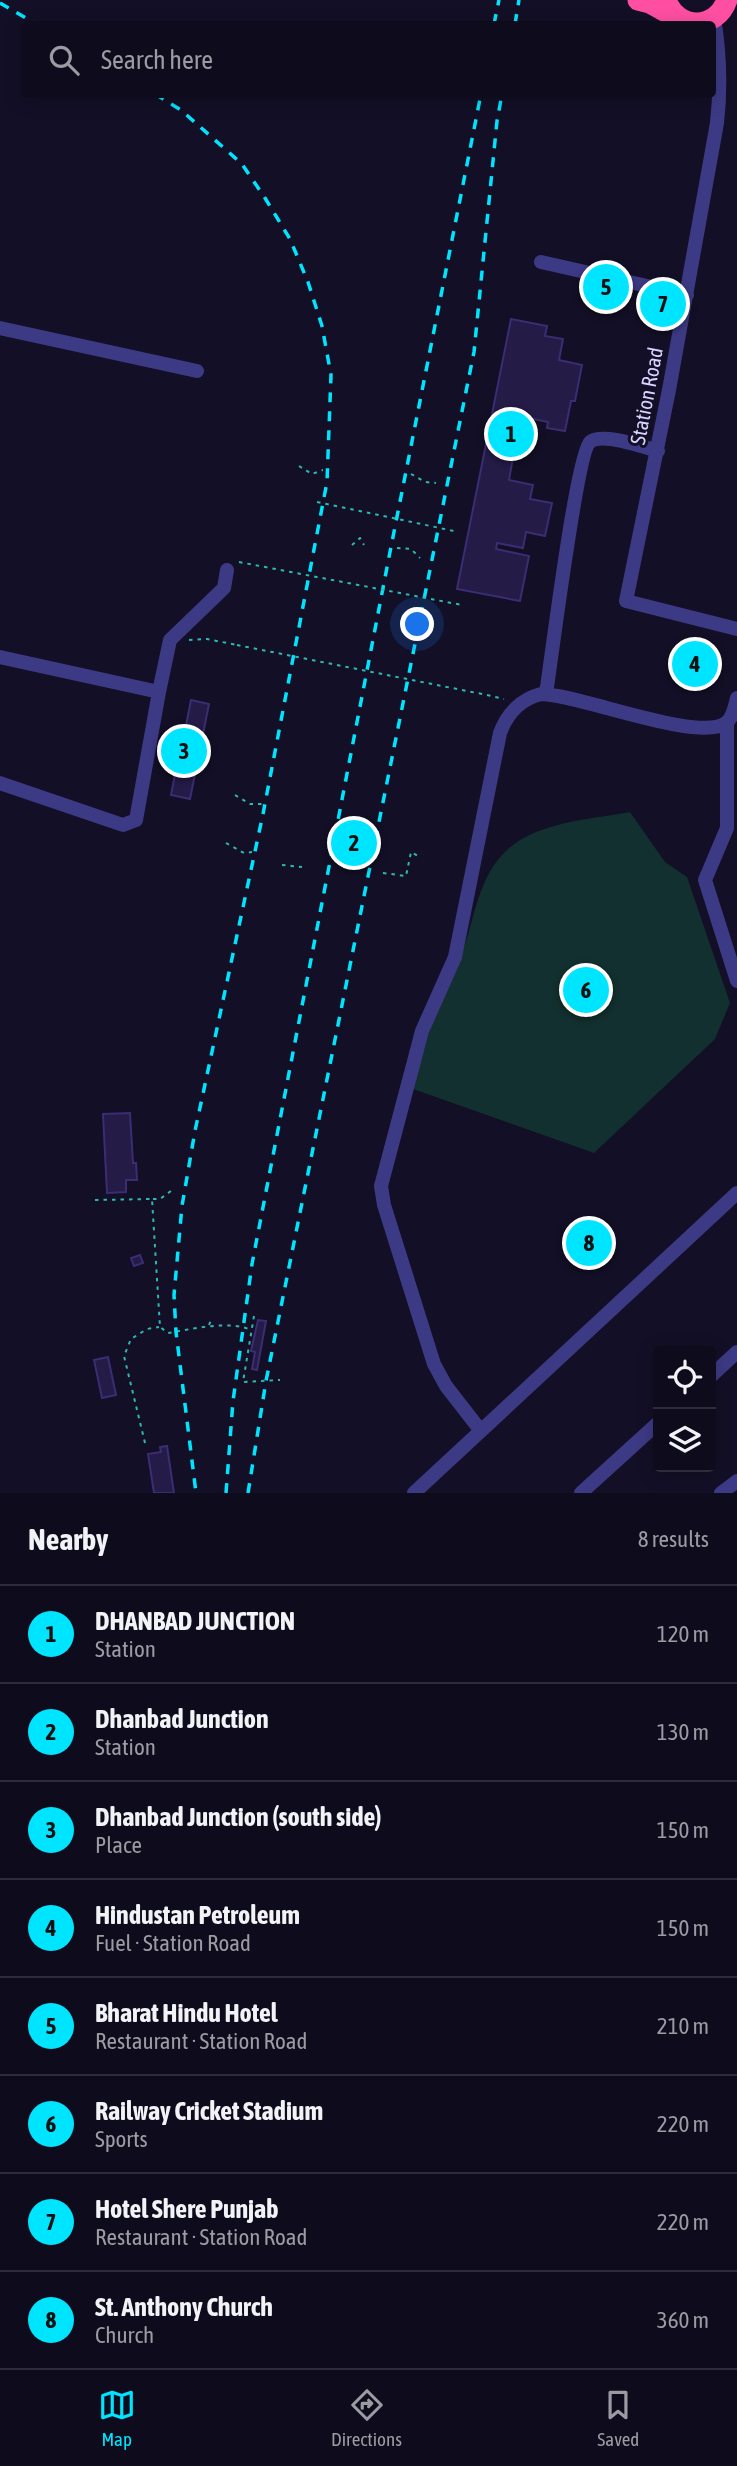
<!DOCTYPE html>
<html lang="en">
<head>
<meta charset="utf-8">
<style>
  :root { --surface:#0e0b1c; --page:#1c1929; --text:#f1f3f6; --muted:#9b9ba3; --line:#2e2b3b; --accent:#00e5ff }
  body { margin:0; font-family:"Asap Condensed",sans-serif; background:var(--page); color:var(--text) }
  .controls { position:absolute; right:21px; bottom:21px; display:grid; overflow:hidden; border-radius:7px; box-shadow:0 4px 18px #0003 }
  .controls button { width:63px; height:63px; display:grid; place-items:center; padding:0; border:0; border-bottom:2px solid var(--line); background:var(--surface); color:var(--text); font:35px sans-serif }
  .you { position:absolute; left:418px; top:625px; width:24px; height:24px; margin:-18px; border:5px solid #fff; border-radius:50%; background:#1a73e8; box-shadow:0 0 0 10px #1a73e833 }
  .badge { display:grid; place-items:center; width:46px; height:46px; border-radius:50%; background:var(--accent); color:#111; font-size:23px; font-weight:700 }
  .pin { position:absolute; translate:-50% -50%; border:4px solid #fff; box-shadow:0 2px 7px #0006 }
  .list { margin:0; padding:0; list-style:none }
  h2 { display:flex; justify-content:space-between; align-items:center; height:91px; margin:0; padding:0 28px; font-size:30px }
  h2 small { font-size:23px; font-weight:400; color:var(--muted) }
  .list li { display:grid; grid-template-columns:46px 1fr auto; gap:21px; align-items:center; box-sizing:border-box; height:98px; padding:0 28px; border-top:2px solid var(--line) }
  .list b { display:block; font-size:26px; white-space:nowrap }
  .list p { margin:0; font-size:23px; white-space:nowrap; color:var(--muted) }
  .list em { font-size:23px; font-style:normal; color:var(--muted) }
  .icon { flex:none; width:38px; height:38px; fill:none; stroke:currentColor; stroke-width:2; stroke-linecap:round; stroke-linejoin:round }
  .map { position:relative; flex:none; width:737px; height:1493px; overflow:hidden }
  .search { position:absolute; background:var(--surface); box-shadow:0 4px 18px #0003; left:21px; right:21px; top:21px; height:77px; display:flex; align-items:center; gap:18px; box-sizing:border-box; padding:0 24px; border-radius:7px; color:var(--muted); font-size:26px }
  .sheet { height:875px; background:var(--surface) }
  nav { display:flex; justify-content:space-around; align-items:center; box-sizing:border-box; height:98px; border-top:2px solid var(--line); background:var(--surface); font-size:19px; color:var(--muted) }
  nav a { display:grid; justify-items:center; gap:4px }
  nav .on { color:var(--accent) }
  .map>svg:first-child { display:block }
  .green { fill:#12302f }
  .building { fill:#241b47; stroke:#3b2d73; stroke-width:2 }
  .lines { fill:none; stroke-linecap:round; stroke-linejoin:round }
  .path { stroke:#2fb8b0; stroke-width:2; stroke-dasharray:3.5 5; stroke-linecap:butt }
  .minor { stroke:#3d3a85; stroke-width:14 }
  .highway { stroke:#ff4fa3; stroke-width:21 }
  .rail { stroke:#00e5ff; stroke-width:3.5; stroke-dasharray:10 9; stroke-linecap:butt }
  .path-bridge { stroke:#2fb8b0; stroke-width:2; stroke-dasharray:3.5 5; stroke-linecap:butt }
  .labels { text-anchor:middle; stroke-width:6; stroke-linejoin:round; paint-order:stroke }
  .street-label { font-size:21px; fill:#d9d4ff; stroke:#130f26 }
</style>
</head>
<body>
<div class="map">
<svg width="737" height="1493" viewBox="0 0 737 1493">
  <rect width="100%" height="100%" fill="#130f26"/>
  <path class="green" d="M 630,812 L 665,862 L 687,877 L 730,1003 L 715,1039 L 594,1153 L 413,1089 C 420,1060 428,1031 440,1003 C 446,988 455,975 460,959 C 476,918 477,869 517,842 C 549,821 593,819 630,812 Z"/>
  <path class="building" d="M 511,319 L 547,326 L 545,336 L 563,339 L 559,360 L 582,365 L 575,401 L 571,401 L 565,431 L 547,428 L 548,422 L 515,415 L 511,434 L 517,435 L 509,480 L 533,485 L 530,499 L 552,503 L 545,536 L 526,532 L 523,548 L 497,543 L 496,549 L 529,556 L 520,601 L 457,589 Z
    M 191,700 L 209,704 L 190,799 L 171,795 L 177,764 L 166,762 L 171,738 L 183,741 Z
    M 130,1113 L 133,1163 L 136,1163 L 137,1180 L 126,1180 L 126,1192 L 107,1193 L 103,1114 Z
    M 582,1221 L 604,1244 L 607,1242 L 613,1249 L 603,1263 L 599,1262 L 593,1267 L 587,1261 L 589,1258 L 568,1234 Z
    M 140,1255 L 143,1263 L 134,1266 L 131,1258 Z
    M 258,1320 L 266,1321 L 257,1370 L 252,1369 L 255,1352 L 251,1351 Z
    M 108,1357 L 116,1395 L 102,1398 L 94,1360 Z
    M 167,1446 L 174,1493 L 154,1493 L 148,1454 L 161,1452 L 160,1447 Z"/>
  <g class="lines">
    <path class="path" d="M 299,466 L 312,474 L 323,470
      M 411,474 L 425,482 L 436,483
      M 352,545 L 360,538 L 364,545
      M 397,548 L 411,549 L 420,558
      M 189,640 L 207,639 L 237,645
      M 487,695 L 504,699
      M 235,795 L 250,804 L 262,804
      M 226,843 L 244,853 L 252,852
      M 282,865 L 302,867
      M 383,873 L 406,876 L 411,852 L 418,856
      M 153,1199 L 160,1199 L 171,1191
      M 95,1200 L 152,1199 L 160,1327 L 168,1333 C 192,1329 229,1320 251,1330
      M 254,1316 L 243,1382 L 280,1380
      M 209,1325 L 211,1320
      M 145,1443 L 124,1356 L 131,1339 L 147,1329 L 159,1327"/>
    <path class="minor" d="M 714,18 C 720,54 721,87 717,123 L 669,390 L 626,601 L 737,629
      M 541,262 L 687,295
      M 0,328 L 197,371
      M 0,657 L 159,692 L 136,820 L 123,825 L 0,783
      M 159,692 L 170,640 L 224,588 L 227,570
      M 546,694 C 551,662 577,453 590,442 C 602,432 643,447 658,451
      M 727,722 L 727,828 L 705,880 L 737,981
      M 711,1376 L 737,1352
      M 481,1431 L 446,1386 L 434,1364 L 384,1205 L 381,1186 L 422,1031 L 455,957 L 500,733 C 507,714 521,699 541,694 C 578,694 698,743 726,723 C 733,718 735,706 737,698
      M 414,1493 L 737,1193
      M 581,1493 L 658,1423
      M 721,1493 L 737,1481"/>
    <path class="highway" d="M 638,0 L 650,3 L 675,17
      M 666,0 C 677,30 716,31 727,0"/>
    <path class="rail" d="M 0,3 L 36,24
      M 494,24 L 499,0
      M 515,24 L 519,0
      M 155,94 L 181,110 L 242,164 L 265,198 L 290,239 L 308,282 L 322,326 L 331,375 L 327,482 L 263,814 L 195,1131 L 182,1206 L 174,1295 L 176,1332 L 196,1493
      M 226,1493 L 233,1401 L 252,1264 L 389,557 L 481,94
      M 248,1493 L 266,1381 L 474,352 L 497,121 L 502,94"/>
    <path class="path-bridge" d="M 317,502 L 454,531
      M 239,562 L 462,605
      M 237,645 L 487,695"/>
  </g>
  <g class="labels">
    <g class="street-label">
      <text transform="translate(647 396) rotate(-79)" y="7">Station Road</text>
    </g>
  </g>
</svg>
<div class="controls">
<button><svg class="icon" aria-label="locate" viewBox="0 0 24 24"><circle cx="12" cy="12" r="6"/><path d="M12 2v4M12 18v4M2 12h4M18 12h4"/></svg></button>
<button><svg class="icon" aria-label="layers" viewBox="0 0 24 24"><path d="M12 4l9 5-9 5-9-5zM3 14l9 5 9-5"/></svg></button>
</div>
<div class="you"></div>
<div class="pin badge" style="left:511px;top:434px">1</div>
<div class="pin badge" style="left:354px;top:843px">2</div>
<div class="pin badge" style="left:184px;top:751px">3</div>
<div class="pin badge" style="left:695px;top:664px">4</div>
<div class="pin badge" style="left:606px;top:287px">5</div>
<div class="pin badge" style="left:586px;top:990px">6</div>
<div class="pin badge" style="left:663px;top:304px">7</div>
<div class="pin badge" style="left:589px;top:1243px">8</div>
<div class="search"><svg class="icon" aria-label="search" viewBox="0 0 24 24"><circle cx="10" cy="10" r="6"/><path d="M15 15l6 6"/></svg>Search here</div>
</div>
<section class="sheet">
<h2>Nearby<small>8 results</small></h2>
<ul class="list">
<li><span class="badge">1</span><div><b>DHANBAD JUNCTION</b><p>Station</p></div><em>120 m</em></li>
<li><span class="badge">2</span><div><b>Dhanbad Junction</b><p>Station</p></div><em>130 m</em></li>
<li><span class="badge">3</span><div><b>Dhanbad Junction (south side)</b><p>Place</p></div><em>150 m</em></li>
<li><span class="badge">4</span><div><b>Hindustan Petroleum</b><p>Fuel · Station Road</p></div><em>150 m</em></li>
<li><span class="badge">5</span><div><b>Bharat Hindu Hotel</b><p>Restaurant · Station Road</p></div><em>210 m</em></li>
<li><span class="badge">6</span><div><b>Railway Cricket Stadium</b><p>Sports</p></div><em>220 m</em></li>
<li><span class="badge">7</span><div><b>Hotel Shere Punjab</b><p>Restaurant · Station Road</p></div><em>220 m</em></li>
<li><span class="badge">8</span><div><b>St. Anthony Church</b><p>Church</p></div><em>360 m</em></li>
</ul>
</section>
<nav>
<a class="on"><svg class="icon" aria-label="map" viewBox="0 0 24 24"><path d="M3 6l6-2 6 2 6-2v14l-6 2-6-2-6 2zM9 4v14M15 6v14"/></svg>Map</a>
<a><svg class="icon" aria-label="directions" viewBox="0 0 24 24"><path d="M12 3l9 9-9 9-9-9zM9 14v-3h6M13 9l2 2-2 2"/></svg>Directions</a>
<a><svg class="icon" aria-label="saved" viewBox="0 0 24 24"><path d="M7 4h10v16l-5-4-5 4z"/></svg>Saved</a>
</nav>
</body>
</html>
